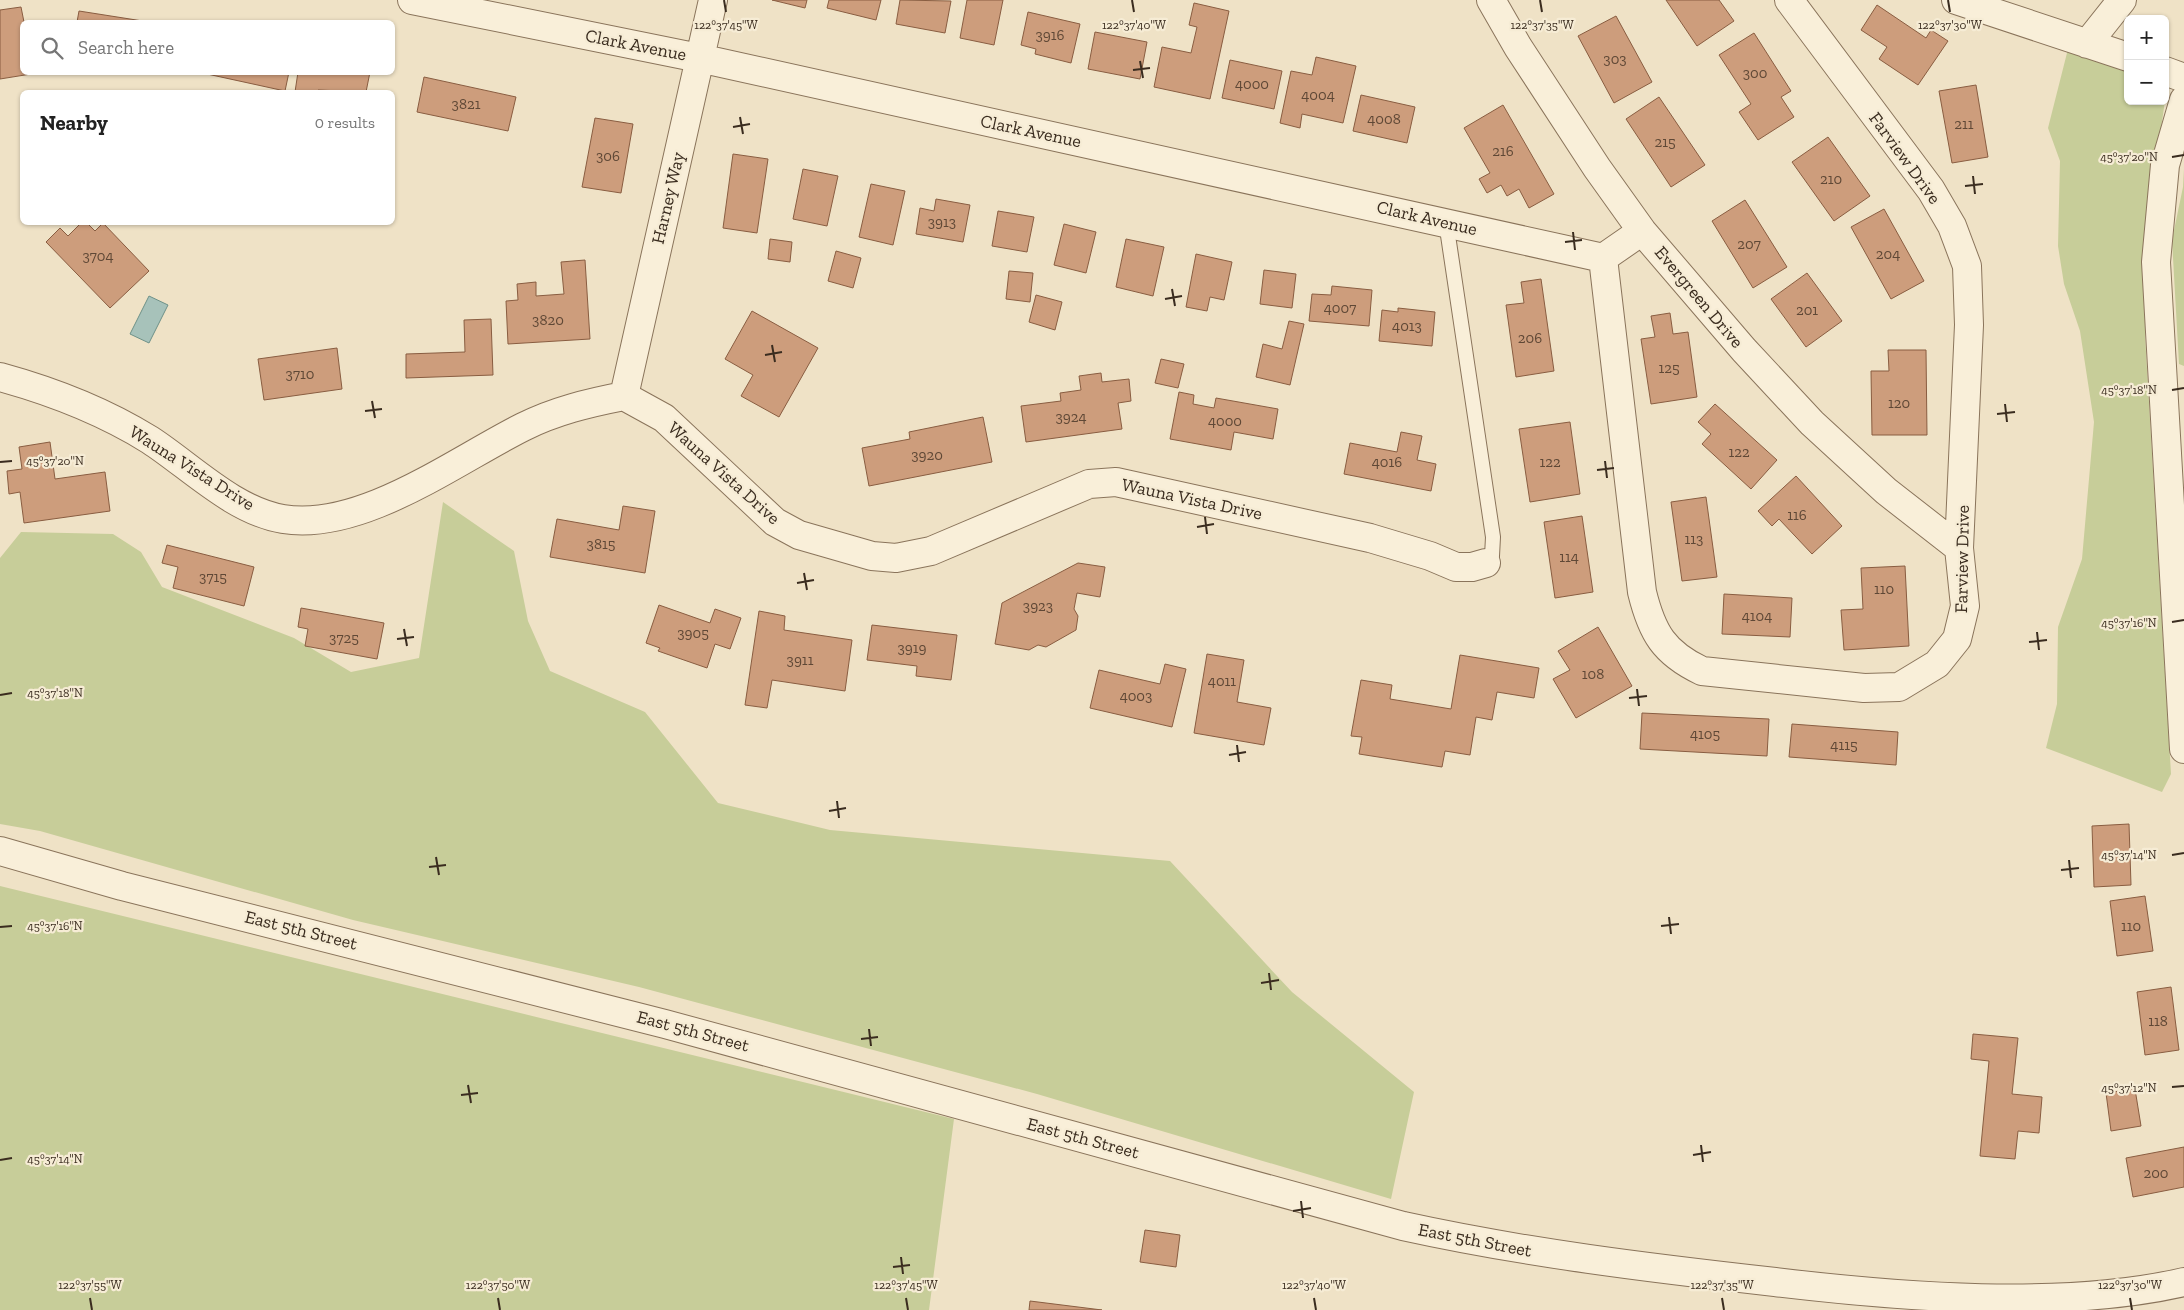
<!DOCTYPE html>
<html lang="en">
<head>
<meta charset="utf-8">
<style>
  :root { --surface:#fff; --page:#f6f6f6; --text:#222; --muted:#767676; --line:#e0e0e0 }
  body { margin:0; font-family:"Zilla Slab",serif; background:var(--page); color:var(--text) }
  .controls { position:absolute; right:15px; top:15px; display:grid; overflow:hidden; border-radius:8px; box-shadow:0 1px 4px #0004 }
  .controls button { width:45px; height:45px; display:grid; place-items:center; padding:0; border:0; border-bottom:1px solid var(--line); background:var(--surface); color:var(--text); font:25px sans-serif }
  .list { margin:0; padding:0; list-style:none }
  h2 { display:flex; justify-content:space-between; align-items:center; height:65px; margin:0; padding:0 20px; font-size:21px }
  h2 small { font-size:16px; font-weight:400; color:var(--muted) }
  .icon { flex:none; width:28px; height:28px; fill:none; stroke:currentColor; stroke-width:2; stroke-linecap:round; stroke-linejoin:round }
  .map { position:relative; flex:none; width:2184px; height:1310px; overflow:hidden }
  .search { position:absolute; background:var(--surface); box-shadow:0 1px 4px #0004; left:20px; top:20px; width:375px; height:55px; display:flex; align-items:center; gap:12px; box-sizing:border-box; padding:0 18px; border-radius:8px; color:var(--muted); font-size:19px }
  .panel { position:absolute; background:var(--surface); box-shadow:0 1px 4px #0004; left:20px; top:90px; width:375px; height:135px; border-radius:8px }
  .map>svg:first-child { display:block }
  .green { fill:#c7cd99 }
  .water { fill:#a7c2ba; stroke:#6e9188 }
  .building { fill:#cd9d7c; stroke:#895d41 }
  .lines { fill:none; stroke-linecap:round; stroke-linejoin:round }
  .service-casing { stroke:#8a745b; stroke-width:16 }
  .minor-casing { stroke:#8a745b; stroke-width:30 }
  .tertiary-casing { stroke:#8a745b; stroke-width:30 }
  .service { stroke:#f9efd9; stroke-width:14 }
  .minor { stroke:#f9efd9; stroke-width:28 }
  .tertiary { stroke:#f9efd9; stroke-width:28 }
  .ticks { fill:none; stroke:#3a2c1f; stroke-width:2 }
  .labels { text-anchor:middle; stroke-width:4.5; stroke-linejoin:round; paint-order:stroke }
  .number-label { font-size:15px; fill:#5f4836 }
  .street-label { font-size:18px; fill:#3a2c1f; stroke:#f6ecd5 }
  .ticks-label { font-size:12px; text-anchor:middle; fill:#3a2c1f; stroke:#f6ecd5; stroke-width:4.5; stroke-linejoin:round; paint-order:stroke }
</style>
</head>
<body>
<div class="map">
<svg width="2184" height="1310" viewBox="0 0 2184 1310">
  <rect width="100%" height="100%" fill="#efe2c6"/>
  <path class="green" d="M 2068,49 L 2128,72 L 2128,101 L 2165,101 L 2165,86 L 2167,87 L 2148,218 L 2145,335 L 2171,774 L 2162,792 L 2046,748 L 2057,704 L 2058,627 L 2082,559 L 2094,422 L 2080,331 L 2064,284 L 2058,246 L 2060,161 L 2048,128 Z
    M 2184,169 L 2184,366 L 2179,364 L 2172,240 L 2183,187 Z
    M 443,502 L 514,551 L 528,621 L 550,671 L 645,712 L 718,803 L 830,830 L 1170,861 L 1292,992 L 1414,1092 L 1391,1199 L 1037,1094 L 639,987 L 353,920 L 40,831 L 0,824 L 0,558 L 21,532 L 113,534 L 141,552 L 162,587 L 294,638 L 351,672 L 419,658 Z
    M 0,886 L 954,1119 L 929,1310 L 0,1310 Z"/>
  <path class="water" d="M 149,296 L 168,305 L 149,343 L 130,334 Z"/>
  <path class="building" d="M 772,0 L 807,0 L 805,8 Z
    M 829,0 L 881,0 L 876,20 L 827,8 Z
    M 900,0 L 951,1 L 945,33 L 896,24 Z
    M 967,0 L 1003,0 L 994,45 L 960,38 Z
    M 1666,0 L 1719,0 L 1734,21 L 1697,46 Z
    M 1194,3 L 1229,11 L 1210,99 L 1154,87 L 1162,47 L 1191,53 L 1197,27 L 1189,25 Z
    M 1877,5 L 1926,38 L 1931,30 L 1948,41 L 1918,85 L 1879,59 L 1887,47 L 1861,30 Z
    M 21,7 L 24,22 L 22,72 L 31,74 L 0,79 L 0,10 Z
    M 79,11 L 149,22 L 77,22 Z
    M 1028,12 L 1080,24 L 1071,63 L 1035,54 L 1036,49 L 1021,45 Z
    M 1616,16 L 1652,82 L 1614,103 L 1578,36 Z
    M 1095,32 L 1147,42 L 1140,79 L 1088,69 Z
    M 1754,33 L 1791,91 L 1781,97 L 1794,117 L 1758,140 L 1739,112 L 1751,104 L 1719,55 Z
    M 1316,57 L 1356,66 L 1343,123 L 1302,114 L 1300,128 L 1280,123 L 1291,71 L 1312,75 Z
    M 1230,60 L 1282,71 L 1274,109 L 1222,98 Z
    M 198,72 L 289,72 L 285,91 Z
    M 298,72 L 370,72 L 366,92 L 318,90 L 317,92 L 295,92 Z
    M 424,77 L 516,97 L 508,131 L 417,112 Z
    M 1976,85 L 1988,157 L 1952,163 L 1939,91 Z
    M 1361,95 L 1415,107 L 1407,143 L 1353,131 Z
    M 1659,97 L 1705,165 L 1671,187 L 1626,119 Z
    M 1503,105 L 1554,194 L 1529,208 L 1519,189 L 1507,196 L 1501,185 L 1487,193 L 1479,179 L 1490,173 L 1464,128 Z
    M 595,118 L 633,124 L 621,193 L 582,187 Z
    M 1828,137 L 1870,196 L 1834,221 L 1792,162 Z
    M 733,154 L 768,159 L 757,233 L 723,228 Z
    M 803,169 L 838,176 L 827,226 L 793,219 Z
    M 871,184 L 905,191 L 893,245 L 859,237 Z
    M 936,199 L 970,205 L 963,242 L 916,234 L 920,208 L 934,211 Z
    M 1745,200 L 1787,267 L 1753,288 L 1712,221 Z
    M 1884,209 L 1924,281 L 1891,299 L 1851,227 Z
    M 998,211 L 1034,217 L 1027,252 L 992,246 Z
    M 82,222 L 86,222 L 95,231 L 103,223 L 149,271 L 110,308 L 46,242 L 60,228 L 68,236 Z
    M 1064,224 L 1096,232 L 1086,273 L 1054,265 Z
    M 770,239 L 792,242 L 790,262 L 768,259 Z
    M 1126,239 L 1164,247 L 1153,296 L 1116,287 Z
    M 836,251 L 861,258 L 853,288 L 828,281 Z
    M 1196,254 L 1232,262 L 1224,300 L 1210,297 L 1207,311 L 1186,307 Z
    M 585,260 L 590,339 L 508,344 L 506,301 L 518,300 L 517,284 L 536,282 L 536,296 L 564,294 L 561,262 Z
    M 1264,270 L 1296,274 L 1292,308 L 1260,304 Z
    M 1009,271 L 1033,273 L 1030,302 L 1006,299 Z
    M 1807,273 L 1842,321 L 1806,347 L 1771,299 Z
    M 1541,279 L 1554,371 L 1516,377 L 1506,305 L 1524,303 L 1521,282 Z
    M 1332,286 L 1372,290 L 1369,326 L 1309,321 L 1312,294 L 1331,295 Z
    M 1036,295 L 1062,302 L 1055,330 L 1029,322 Z
    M 1398,308 L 1435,312 L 1432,346 L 1379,341 L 1382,310 L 1398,312 Z
    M 752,311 L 818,348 L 779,417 L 741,396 L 753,375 L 725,359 Z
    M 1670,313 L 1673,334 L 1688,332 L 1697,397 L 1651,404 L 1641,339 L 1655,337 L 1651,316 Z
    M 491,319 L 493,375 L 406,378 L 406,354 L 465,352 L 464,320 Z
    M 1289,321 L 1304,324 L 1290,385 L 1256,377 L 1263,344 L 1282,349 Z
    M 337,348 L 342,389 L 264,400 L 258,359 Z
    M 1888,350 L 1926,350 L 1927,435 L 1872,435 L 1871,371 L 1889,371 Z
    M 1161,359 L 1184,364 L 1178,388 L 1155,383 Z
    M 1101,373 L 1102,382 L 1129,379 L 1131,401 L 1118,403 L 1122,429 L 1026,442 L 1021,406 L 1061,401 L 1060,393 L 1081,390 L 1079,376 Z
    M 1179,392 L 1194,395 L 1193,404 L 1214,408 L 1216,398 L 1278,409 L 1273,439 L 1234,432 L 1231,450 L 1170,439 Z
    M 1715,404 L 1777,460 L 1751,489 L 1702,444 L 1711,434 L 1698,422 Z
    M 983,417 L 992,462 L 869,486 L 862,448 L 910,439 L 909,432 Z
    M 1570,422 L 1580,494 L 1530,502 L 1519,429 Z
    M 1401,432 L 1422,436 L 1417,460 L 1436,464 L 1431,491 L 1344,474 L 1350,443 L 1397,452 Z
    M 50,442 L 55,479 L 105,472 L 110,511 L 24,523 L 20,492 L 9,494 L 7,471 L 22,469 L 19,447 Z
    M 1796,476 L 1842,526 L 1812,554 L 1779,519 L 1772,526 L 1758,511 Z
    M 1706,497 L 1717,577 L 1682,581 L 1671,502 Z
    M 623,506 L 655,511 L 645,573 L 550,557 L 557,519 L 619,530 Z
    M 1582,516 L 1593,592 L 1555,598 L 1544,522 Z
    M 167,545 L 254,567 L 244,606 L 173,588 L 178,567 L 162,563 Z
    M 1078,563 L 1105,567 L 1100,597 L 1077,593 L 1074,609 L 1078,616 L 1076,630 L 1046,647 L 1038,645 L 1029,650 L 995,644 L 1002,603 Z
    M 1905,566 L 1909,646 L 1844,650 L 1841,610 L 1863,609 L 1861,568 Z
    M 1724,594 L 1792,598 L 1790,637 L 1722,634 Z
    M 659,605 L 710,623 L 715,609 L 741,618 L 730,649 L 715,644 L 707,668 L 658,651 L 660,648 L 646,643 Z
    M 301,608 L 384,623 L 377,659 L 305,646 L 308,629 L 298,627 Z
    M 759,611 L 785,616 L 784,630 L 852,640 L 845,691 L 772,680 L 767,708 L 745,705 Z
    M 872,625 L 957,635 L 951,680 L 916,676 L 917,666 L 867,660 Z
    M 1598,627 L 1632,686 L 1576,718 L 1553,679 L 1570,670 L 1558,651 Z
    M 1207,654 L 1244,660 L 1237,702 L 1271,708 L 1264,745 L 1194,733 Z
    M 1460,655 L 1539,668 L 1534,698 L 1497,692 L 1492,720 L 1476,717 L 1470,755 L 1445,751 L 1442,767 L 1359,754 L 1362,737 L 1351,736 L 1361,680 L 1392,685 L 1390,699 L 1451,709 Z
    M 1165,664 L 1186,669 L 1172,727 L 1090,708 L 1099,670 L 1160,684 Z
    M 1642,713 L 1769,719 L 1767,756 L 1640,749 Z
    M 1792,724 L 1898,732 L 1896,765 L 1789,757 Z
    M 2129,824 L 2131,885 L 2094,887 L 2092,826 Z
    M 2145,896 L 2153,951 L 2117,956 L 2110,901 Z
    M 2171,987 L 2179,1050 L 2145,1055 L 2137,992 Z
    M 1973,1034 L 2018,1038 L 2012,1094 L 2042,1097 L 2039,1133 L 2018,1131 L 2015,1159 L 1980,1156 L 1989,1061 L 1971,1059 Z
    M 2135,1089 L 2141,1126 L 2111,1131 L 2106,1093 Z
    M 2184,1147 L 2184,1187 L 2133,1197 L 2126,1158 Z
    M 1145,1230 L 1180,1235 L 1176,1267 L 1140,1262 Z
    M 1030,1301 L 1102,1310 L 1029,1310 Z"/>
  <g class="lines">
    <defs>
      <path id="service" d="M 1446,222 L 1493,537 L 1492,556 L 1486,563"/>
      <path id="minor" d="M 412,0 L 699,58 L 1603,258 L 1642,231
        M 1491,0 L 1518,47 L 1597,168 L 1642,231 L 1744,350 L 1812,423 L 1886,491 L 1959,548
        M 1603,258 L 1642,592 C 1652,633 1664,653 1702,671 L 1864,688 L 1899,687 L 1937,664 L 1957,639 L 1965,606 L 1959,548 L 1969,325 L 1967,266 L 1952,226 L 1931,190 L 1789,0
        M 0,377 C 51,391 105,412 150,440 C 190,466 234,511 283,519 C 361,532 455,461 523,427 C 555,411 588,403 624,396 L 664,418 L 775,522 L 799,535 L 872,556 L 896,558 L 931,551 L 1089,484 L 1116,482 L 1370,538 L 1430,556 L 1456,567 L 1472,567 L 1486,563
        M 624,396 L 713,0"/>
      <path id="tertiary" d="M 1956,0 L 2128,57
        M 2087,44 L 2122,0
        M 2165,71 L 2184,78
        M 2184,100 L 2165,165 L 2156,262 L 2184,749
        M 0,851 L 122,886 L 665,1024 L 1403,1226 C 1526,1253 1650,1268 1775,1282 C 1901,1297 2063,1310 2184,1282"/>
    </defs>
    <use href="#service" class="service-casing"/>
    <use href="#minor" class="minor-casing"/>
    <use href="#tertiary" class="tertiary-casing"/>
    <use href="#service" class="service"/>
    <use href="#minor" class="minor"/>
    <use href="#tertiary" class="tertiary"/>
  </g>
  <path class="ticks" d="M 724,0 L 726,12M 1132,0 L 1134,12M 1540,0 L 1542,12M 1948,0 L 1950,12M 1140,61 L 1143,78M 1133,70 L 1150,68M 740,117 L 743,134M 733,127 L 750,124M 2172,157 L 2184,155M 1973,176 L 1975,194M 1965,186 L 1983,184M 1573,232 L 1575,250M 1565,242 L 1582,240M 1172,289 L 1175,306M 1165,299 L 1182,296M 772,345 L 775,362M 765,355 L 782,352M 2172,390 L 2184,388M 372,401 L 375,418M 2005,404 L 2007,422M 365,411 L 382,409M 1997,414 L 2015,412M 1605,461 L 1607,478M 0,462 L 12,461M 1597,470 L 1614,468M 1205,517 L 1207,534M 1197,527 L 1214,524M 804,573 L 807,590M 797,583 L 814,580M 2172,622 L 2184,620M 404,629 L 407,646M 2037,632 L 2039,650M 397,639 L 414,637M 2029,642 L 2047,640M 1637,689 L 1639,706M 0,695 L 12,693M 1629,698 L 1647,696M 1237,745 L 1239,762M 1229,755 L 1246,752M 837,801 L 839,818M 829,811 L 846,808M 2172,855 L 2184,853M 436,857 L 439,875M 2069,860 L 2071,878M 429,867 L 446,865M 2061,870 L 2079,868M 1669,917 L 1671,934M 1661,926 L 1679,924M 0,927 L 12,926M 1269,973 L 1271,990M 1261,983 L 1279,980M 869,1029 L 871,1046M 861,1039 L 878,1037M 468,1085 L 471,1103M 2172,1087 L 2184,1086M 461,1095 L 478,1093M 1701,1145 L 1703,1162M 1693,1155 L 1711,1152M 0,1160 L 12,1158M 1301,1201 L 1303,1218M 1293,1211 L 1311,1208M 901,1257 L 903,1274M 893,1267 L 910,1265M 90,1298 L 92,1310M 498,1298 L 500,1310M 906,1298 L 908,1310M 1314,1298 L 1316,1310M 1722,1298 L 1724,1310M 2130,1298 L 2132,1310"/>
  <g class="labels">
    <g class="number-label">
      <text x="1050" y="40">3916</text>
      <text x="1615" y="64">303</text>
      <text x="1755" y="78">300</text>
      <text x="1252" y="89">4000</text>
      <text x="1318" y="100">4004</text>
      <text x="466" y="109">3821</text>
      <text x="1384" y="124">4008</text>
      <text x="1964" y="129">211</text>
      <text x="1665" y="147">215</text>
      <text x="1503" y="156">216</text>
      <text x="608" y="161">306</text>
      <text x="1831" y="184">210</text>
      <text x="942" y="227">3913</text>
      <text x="1749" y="249">207</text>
      <text x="1888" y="259">204</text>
      <text x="98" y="261">3704</text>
      <text x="1340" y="313">4007</text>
      <text x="1807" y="315">201</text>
      <text x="548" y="325">3820</text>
      <text x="1407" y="331">4013</text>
      <text x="1530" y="343">206</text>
      <text x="1669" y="373">125</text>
      <text x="300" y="379">3710</text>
      <text x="1899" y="408">120</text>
      <text x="1071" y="422">3924</text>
      <text x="1225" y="426">4000</text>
      <text x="1739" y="457">122</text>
      <text x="927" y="460">3920</text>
      <text x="1387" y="467">4016</text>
      <text x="1550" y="467">122</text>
      <text x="1797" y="520">116</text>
      <text x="1694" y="544">113</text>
      <text x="601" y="549">3815</text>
      <text x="1569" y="562">114</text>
      <text x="213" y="582">3715</text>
      <text x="1884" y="594">110</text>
      <text x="1038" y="611">3923</text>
      <text x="1757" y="621">4104</text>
      <text x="693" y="638">3905</text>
      <text x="344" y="643">3725</text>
      <text x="912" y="653">3919</text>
      <text x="800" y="665">3911</text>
      <text x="1593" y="679">108</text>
      <text x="1222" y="686">4011</text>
      <text x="1136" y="701">4003</text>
      <text x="1705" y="739">4105</text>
      <text x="1844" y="750">4115</text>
      <text x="2131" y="931">110</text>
      <text x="2158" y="1026">118</text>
      <text x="2156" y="1178">200</text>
    </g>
    <g class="street-label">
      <text transform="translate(636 45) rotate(11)" y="6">Clark Avenue</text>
      <text transform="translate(1031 131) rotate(12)" y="6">Clark Avenue</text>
      <text transform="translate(1905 158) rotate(54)" y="6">Farview Drive</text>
      <text transform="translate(668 198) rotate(-77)" y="6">Harney Way</text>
      <text transform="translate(1427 218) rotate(13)" y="6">Clark Avenue</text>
      <text transform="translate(1699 297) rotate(50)" y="6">Evergreen Drive</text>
      <text transform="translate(192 468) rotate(32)" y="6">Wauna Vista Drive</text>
      <text transform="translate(724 473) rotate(42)" y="6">Wauna Vista Drive</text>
      <text transform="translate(1192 499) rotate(12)" y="6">Wauna Vista Drive</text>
      <text transform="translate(1962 559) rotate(-89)" y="6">Farview Drive</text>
      <text transform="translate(301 930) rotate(14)" y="6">East 5th Street</text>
      <text transform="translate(693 1031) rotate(15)" y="6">East 5th Street</text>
      <text transform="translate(1083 1138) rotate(15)" y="6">East 5th Street</text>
      <text transform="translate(1475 1240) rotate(11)" y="6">East 5th Street</text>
    </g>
  </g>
  <g class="ticks-label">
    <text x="726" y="29">122°37'45"W</text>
    <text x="1134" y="29">122°37'40"W</text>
    <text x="1542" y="29">122°37'35"W</text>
    <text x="1950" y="29">122°37'30"W</text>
    <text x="2129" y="161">45°37'20"N</text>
    <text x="2129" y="394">45°37'18"N</text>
    <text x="55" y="465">45°37'20"N</text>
    <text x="2129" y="627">45°37'16"N</text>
    <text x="55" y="697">45°37'18"N</text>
    <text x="2129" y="859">45°37'14"N</text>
    <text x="55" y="930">45°37'16"N</text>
    <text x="2129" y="1092">45°37'12"N</text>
    <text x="55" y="1163">45°37'14"N</text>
    <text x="90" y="1289">122°37'55"W</text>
    <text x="498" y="1289">122°37'50"W</text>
    <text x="906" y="1289">122°37'45"W</text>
    <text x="1314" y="1289">122°37'40"W</text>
    <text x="1722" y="1289">122°37'35"W</text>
    <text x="2130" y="1289">122°37'30"W</text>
  </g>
</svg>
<div class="controls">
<button>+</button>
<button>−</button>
</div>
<div class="search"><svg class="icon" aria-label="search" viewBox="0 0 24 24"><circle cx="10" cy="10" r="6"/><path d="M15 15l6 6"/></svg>Search here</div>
<section class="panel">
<h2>Nearby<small>0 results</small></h2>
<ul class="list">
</ul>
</section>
</div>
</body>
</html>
